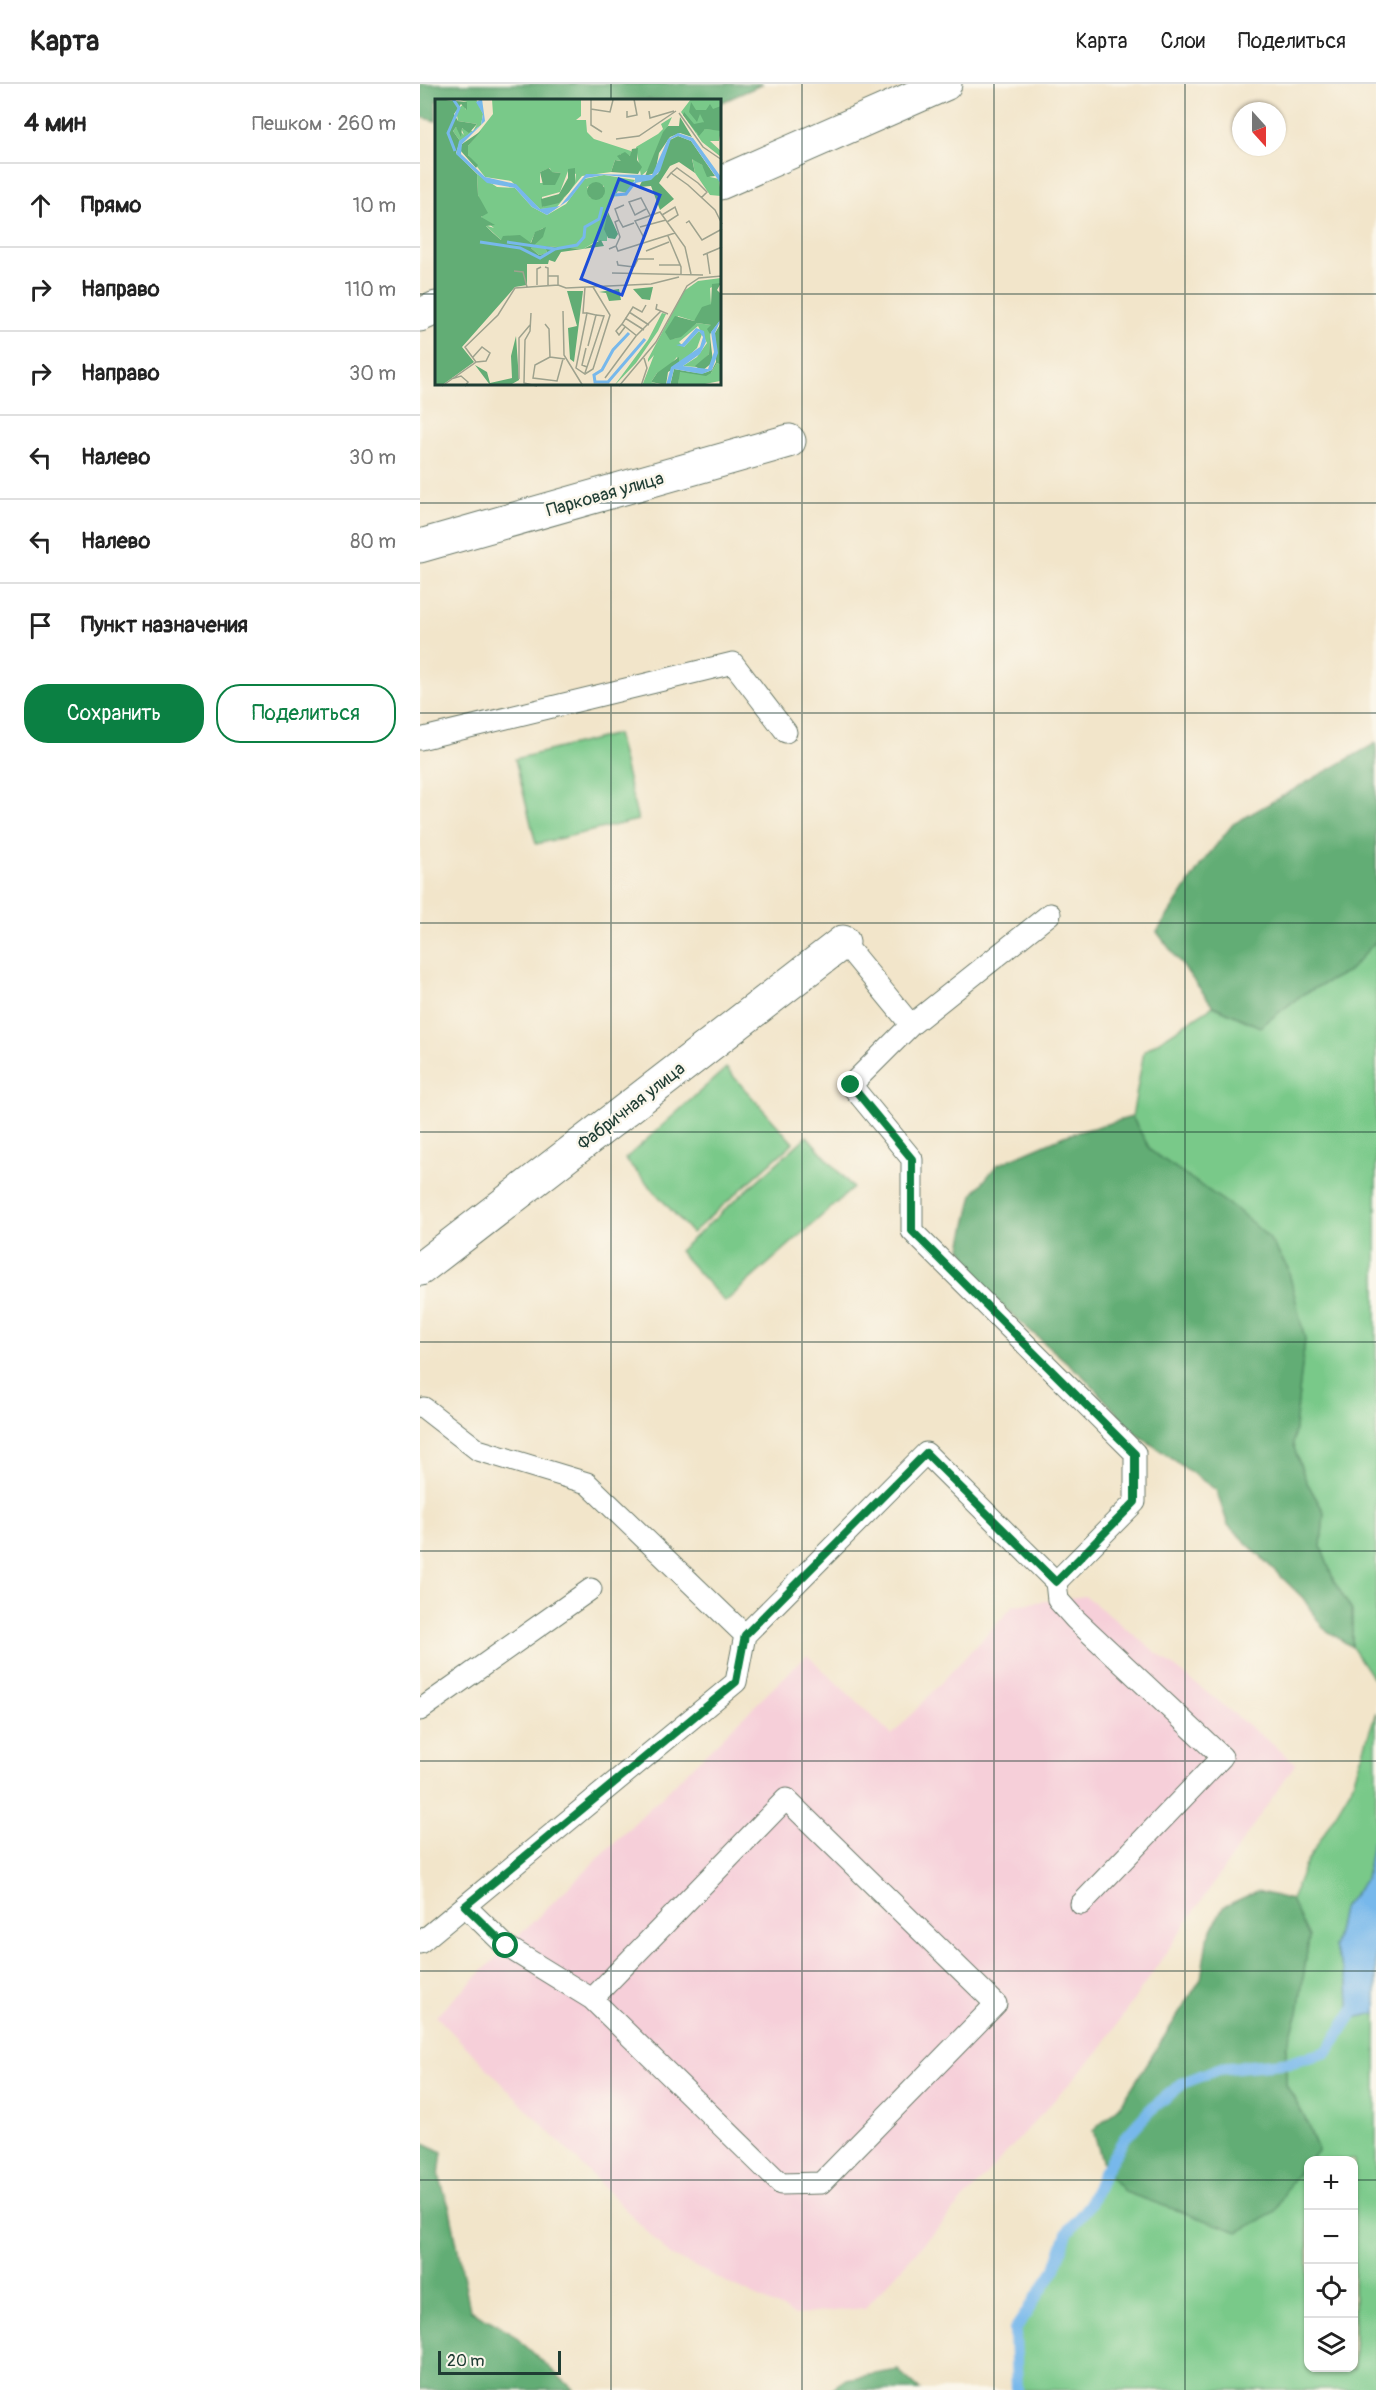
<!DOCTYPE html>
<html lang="ru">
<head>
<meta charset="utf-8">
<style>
  :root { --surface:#fff; --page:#f2f2f2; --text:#222; --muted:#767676; --line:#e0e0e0; --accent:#0b8043 }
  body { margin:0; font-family:Pangolin,sans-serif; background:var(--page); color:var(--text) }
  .controls { position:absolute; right:18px; bottom:18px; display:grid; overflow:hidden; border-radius:12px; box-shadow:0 2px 4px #0004 }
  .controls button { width:54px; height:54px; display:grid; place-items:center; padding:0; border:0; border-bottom:2px solid var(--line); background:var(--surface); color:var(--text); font:30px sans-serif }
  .compass { position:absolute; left:812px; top:18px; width:54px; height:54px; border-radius:50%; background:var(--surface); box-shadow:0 2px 4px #0004; rotate:159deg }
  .scale { position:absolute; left:18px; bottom:15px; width:123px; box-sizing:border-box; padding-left:6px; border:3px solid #1f3d34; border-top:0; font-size:16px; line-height:21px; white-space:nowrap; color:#1f3d34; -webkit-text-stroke:4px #fbf7ec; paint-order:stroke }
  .stop { position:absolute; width:18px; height:18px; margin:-14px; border:4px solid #0b8043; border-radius:50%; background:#fff }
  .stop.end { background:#0b8043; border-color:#fff; box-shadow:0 2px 6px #0008 }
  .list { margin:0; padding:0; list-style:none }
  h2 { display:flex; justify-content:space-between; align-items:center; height:78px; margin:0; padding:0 24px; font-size:26px }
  h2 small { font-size:20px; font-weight:400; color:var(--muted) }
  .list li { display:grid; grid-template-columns:39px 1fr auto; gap:18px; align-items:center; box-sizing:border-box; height:84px; padding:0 24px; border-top:2px solid var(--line) }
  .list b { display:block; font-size:22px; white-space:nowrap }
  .list em { font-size:20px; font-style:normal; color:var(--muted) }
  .actions { display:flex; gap:12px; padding:18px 24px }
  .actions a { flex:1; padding:14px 0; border:2px solid var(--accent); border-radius:24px; text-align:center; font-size:21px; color:var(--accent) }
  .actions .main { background:var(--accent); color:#fff }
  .icon { flex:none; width:33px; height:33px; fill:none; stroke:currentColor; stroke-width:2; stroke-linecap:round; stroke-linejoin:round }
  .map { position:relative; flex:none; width:956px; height:2306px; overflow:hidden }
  header { display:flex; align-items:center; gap:36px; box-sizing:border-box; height:84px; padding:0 30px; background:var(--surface); border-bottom:2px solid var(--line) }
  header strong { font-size:28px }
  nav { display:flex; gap:33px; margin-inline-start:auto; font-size:21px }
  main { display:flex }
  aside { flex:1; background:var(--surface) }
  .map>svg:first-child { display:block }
  .built { fill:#f6cfd9 }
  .green { fill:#79c989; stroke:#4c835e; stroke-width:1.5 }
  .forest { fill:#62ad75; stroke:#407554; stroke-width:1.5 }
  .water { fill:#77b8eb; stroke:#4b7a90; stroke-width:1.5 }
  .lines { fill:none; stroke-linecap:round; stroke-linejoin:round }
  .stream { stroke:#77b8eb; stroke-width:12 }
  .lane-casing { stroke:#697868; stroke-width:23 }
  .street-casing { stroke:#697868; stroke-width:35 }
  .lane { stroke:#fff; stroke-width:21 }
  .street { stroke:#fff; stroke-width:33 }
  .route { stroke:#0b8043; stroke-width:8 }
  .grid { fill:none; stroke:#1f3d34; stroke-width:1.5; stroke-opacity:0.55 }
  .labels { text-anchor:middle; stroke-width:5; stroke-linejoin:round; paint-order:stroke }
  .street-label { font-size:18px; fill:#1f3d34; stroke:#fbf7ec }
  .inset-river { fill:none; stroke:#77b8eb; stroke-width:3 }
  .inset-road { fill:none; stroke:#9ea28e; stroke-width:1.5 }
  .view { fill:#1d4ed8; fill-opacity:0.15; stroke:#1d4ed8; stroke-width:3 }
  .inset-edge { fill:none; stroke:#1f3d34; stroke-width:3 }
</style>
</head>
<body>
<header>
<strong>Карта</strong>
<nav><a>Карта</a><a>Слои</a><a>Поделиться</a></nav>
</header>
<main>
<aside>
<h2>4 мин<small>Пешком · 260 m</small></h2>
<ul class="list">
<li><svg class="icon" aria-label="ahead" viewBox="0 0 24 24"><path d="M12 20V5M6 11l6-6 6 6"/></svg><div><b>Прямо</b></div><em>10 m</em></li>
<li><svg class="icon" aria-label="right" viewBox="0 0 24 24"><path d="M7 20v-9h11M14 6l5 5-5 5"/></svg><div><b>Направо</b></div><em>110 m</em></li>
<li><svg class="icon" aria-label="right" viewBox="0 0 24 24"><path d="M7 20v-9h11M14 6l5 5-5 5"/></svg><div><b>Направо</b></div><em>30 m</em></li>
<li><svg class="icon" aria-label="left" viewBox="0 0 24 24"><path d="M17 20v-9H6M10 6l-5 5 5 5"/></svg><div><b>Налево</b></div><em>30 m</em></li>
<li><svg class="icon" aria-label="left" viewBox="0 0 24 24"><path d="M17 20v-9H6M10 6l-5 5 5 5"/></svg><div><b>Налево</b></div><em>80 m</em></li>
<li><svg class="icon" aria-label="arrive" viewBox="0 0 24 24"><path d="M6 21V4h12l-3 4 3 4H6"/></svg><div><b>Пункт назначения</b></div></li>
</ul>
<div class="actions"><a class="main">Сохранить</a><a>Поделиться</a></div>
</aside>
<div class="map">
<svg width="956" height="2306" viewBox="0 0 956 2306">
  <rect width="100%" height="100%" fill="#fbf7ec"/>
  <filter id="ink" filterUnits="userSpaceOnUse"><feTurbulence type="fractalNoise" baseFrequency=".0167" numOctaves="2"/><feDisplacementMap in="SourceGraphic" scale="12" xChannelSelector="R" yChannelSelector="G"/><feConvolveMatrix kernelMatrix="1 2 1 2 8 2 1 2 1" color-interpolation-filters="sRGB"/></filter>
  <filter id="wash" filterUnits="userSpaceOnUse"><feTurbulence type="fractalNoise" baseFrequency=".008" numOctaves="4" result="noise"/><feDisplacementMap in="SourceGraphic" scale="24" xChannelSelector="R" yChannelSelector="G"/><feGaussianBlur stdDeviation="1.35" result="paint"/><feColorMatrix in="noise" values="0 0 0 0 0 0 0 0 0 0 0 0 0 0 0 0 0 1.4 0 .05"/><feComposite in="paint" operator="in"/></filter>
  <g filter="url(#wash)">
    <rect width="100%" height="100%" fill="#f2e5ca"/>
    <path class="built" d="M 665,1512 L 876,1679 L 678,1968 L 445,2224 L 375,2231 L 250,2171 L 16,1932 L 387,1571 L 472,1651 L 594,1521 Z"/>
    <path class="green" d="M 197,650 L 218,736 L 116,760 L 95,675 Z
      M 956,857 L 956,1599 L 932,1563 L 932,1527 L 914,1497 L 901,1463 L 904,1428 L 886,1397 L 873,1361 L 885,1255 L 821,1129 L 731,1067 L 712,1033 L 724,967 L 793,922 L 840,943 L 883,910 L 929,887 Z
      M 306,984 L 373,1059 L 272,1149 L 205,1075 Z
      M 387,1052 L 433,1104 L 305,1218 L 259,1167 Z
      M 956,1628 L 956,1753 L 952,1759 L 946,1795 L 922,1825 L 914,1863 L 928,1899 L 930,1934 L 956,1929 L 956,2306 L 597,2306 L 595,2246 L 635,2185 L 647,2149 L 670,2120 L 685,2086 L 705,2108 L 854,2129 L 872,2096 L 888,2077 L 888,2284 L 934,2284 L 934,2076 L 889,2076 L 898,2066 L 884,2032 L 866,2001 L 866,1964 L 878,1929 L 889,1853 L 871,1816 L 884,1783 L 931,1704 Z"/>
    <path class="forest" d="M 0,0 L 343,0 L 300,19 L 300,16 L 16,16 L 16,37 L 0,33 Z
      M 956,659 L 956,857 L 929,887 L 883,910 L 840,943 L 793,922 L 737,848 L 782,779 L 813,740 Z
      M 712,1033 L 731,1067 L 821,1129 L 849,1154 L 868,1184 L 885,1255 L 873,1361 L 886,1397 L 904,1428 L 901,1463 L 914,1497 L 932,1527 L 932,1563 L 903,1544 L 883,1514 L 808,1441 L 796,1406 L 714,1348 L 664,1293 L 584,1224 L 555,1195 L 541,1163 L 553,1110 L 577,1081 L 644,1052 Z
      M 837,1807 L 871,1816 L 889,1853 L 878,1929 L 866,1964 L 866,2001 L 884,2032 L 898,2067 L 872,2096 L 854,2129 L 818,2148 L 705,2108 L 685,2086 L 673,2047 L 700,2022 L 781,1895 L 787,1856 L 803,1823 Z
      M 0,2057 L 22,2068 L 19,2092 L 30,2125 L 50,2226 L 89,2247 L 154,2306 L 0,2306 Z
      M 478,2286 L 500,2306 L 410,2306 L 426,2295 Z"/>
    <path class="water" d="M 956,1753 L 956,1929 L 930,1935 L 928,1899 L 914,1863 L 922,1825 L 946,1795 L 952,1759 Z"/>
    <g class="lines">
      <path class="stream" d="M 597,2306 L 595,2246 L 635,2185 L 647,2149 L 670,2120 L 685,2086 L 705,2054 L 730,2026 L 763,1999 L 798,1985 L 872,1978 L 907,1968 L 938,1920"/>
    </g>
  </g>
  <g filter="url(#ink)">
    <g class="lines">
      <defs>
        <path id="lane" d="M 0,655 L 313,579 L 366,648
          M 423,858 L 491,941 L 630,830
          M 636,1498 L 638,1516 L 655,1535 L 802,1673 L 661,1820
          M 325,1551 L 506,1369 L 636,1498 L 715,1418 L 715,1369 L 492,1147 L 492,1075 L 431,1001 L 491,941
          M 0,1626 L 171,1505
          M 45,1822 L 86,1862 L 172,1915 L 361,2100 L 401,2099 L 576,1920 L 366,1715 L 172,1915
          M 0,1859 L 316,1598 L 325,1551 L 167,1399 L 58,1366 L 4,1324"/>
        <path id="street" d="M 300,99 L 525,0
          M 0,231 L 16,224
          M 0,462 L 369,357
          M 0,1185 L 423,858"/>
      </defs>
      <use href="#lane" class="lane-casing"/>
      <use href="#street" class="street-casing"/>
      <use href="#lane" class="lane"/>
      <use href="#street" class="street"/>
    </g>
  </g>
  <g class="lines" filter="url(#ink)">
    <path class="route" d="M 86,1862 L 45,1822 L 316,1598 L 325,1551 L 506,1369 L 636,1498 L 715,1418 L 715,1370 L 492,1147 L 492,1075 L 431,1001"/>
  </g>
  <path class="grid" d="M 191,0 L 191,16M 382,0 L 382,2306M 574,0 L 574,2306M 765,0 L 765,2306M 0,210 L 16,210M 300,210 L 956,210M 191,300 L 191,2306M 0,419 L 956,419M 0,629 L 956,629M 0,839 L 956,839M 0,1048 L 956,1048M 0,1258 L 956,1258M 0,1467 L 956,1467M 0,1677 L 956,1677M 0,1887 L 956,1887M 0,2096 L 888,2096M 934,2096 L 956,2096"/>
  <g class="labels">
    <g class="street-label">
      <text transform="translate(185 410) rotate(-16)" y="6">Парковая улица</text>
      <text transform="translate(211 1022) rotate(-38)" y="6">Фабричная улица</text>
    </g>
  </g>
  <g transform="translate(15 15)">
    <rect width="286" height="286" fill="#f2e5ca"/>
    <path d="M 22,0 L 41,0 L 48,15 L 46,26 L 25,42 L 18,32 L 21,28 L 29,36 L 26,29 L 38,32 L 42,25 L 23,22 L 21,11 L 29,5 L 31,11 L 32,3 ZM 57,0 L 146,0 L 146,17 L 141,21 L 151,21 L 152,33 L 159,40 L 196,52 L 196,57 L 185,55 L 187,62 L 180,61 L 176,73 L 147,77 L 121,109 L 105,110 L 76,82 L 50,78 L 33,56 L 33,47 L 58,15 ZM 115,69 L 116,73 L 126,74 L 119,84 L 105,84 L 105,73 ZM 133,72 L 141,75 L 140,82 L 129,99 L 107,108 L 107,98 L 125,93 ZM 256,0 L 286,0 L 286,28 L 269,23 L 260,30 L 262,35 L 270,30 L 286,31 L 284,42 L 275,42 L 286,52 L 286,58 L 267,43 L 246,13 ZM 237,18 L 213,71 L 206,77 L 201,48 L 223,35 L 228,30 L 226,25 ZM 257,59 L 267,66 L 275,78 L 284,80 L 286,97 L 275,96 L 260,74 ZM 42,75 L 62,88 L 80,89 L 97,108 L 112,116 L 131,105 L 149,80 L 169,76 L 200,81 L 192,94 L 183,92 L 172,110 L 172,142 L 162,142 L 148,150 L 110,147 L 112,154 L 104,156 L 96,149 L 108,129 L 100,134 L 95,145 L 82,137 L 66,141 L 50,126 L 59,129 L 46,119 L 50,113 L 43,96 ZM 161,84 L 169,87 L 169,96 L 155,99 L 152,88 ZM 286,179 L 286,184 L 275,189 L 276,205 L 259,222 L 243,217 L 234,237 L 236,240 L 242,239 L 262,224 L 276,226 L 274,255 L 261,268 L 248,267 L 262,258 L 272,244 L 263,227 L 244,243 L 249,248 L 264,232 L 267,235 L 262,249 L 244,266 L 242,258 L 230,272 L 222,274 L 216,283 L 226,286 L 207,287 L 219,256 L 213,263 L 213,260 L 249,192 L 263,182 ZM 227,214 L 231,215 L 223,232 L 201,264 L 179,287 L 213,241 ZM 282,264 L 286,266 L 286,286 L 285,282 L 265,286 L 273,286 L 243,286 L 244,273 L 276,274 Z" fill="#79c989" fill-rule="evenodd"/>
    <path d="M 0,0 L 32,3 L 32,11 L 26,5 L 19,15 L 23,22 L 42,25 L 34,34 L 27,29 L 26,38 L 21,28 L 18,32 L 25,42 L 21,54 L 42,75 L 43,96 L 53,114 L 46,118 L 60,126 L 51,127 L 58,134 L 66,141 L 68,137 L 85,136 L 96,144 L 100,133 L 111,128 L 108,138 L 96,149 L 104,156 L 112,154 L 110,147 L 148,150 L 166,141 L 169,147 L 126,153 L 120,163 L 114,161 L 113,165 L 92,165 L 92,186 L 80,188 L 27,248 L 39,263 L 6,287 L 0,286 ZM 256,3 L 261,11 L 271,11 L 275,5 L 278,10 L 286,7 L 286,32 L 270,30 L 264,37 L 248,16 L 249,13 L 259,25 L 269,23 L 265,15 L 262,23 L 254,13 ZM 245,18 L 257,38 L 245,34 L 235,38 L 224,54 L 220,74 L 210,77 L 228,33 L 233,27 L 244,27 ZM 46,32 L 33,47 L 33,56 L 43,66 L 41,69 L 25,51 L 27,45 ZM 243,37 L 256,42 L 280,77 L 272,78 L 267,66 L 257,60 L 260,74 L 244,63 L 235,67 L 224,84 L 239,100 L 225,111 L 216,87 L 204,88 L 207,82 L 223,75 L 235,41 ZM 203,49 L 202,61 L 207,68 L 203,75 L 176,73 L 180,61 L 186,62 L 182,57 L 190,53 L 195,57 L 197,50 ZM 114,69 L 117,73 L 126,74 L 120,86 L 108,86 L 105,73 ZM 140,69 L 140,84 L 134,93 L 124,104 L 107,108 L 106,100 L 124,95 L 133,79 L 133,70 ZM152 92a9 9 0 1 1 18 0a9 9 0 1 1-18 0ZM 173,113 L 183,135 L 180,140 L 173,139 L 169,130 ZM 286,184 L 282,191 L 286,195 L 286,220 L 275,235 L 272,230 L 276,226 L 262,224 L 246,238 L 235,241 L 230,233 L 240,217 L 259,222 L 267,208 L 276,205 L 277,185 ZM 218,188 L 215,201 L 207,200 L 198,190 ZM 184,190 L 186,201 L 174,202 L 171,194 L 164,193 ZM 132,192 L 148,192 L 139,263 L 135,260 L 133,229 L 142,227 ZM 286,224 L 286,266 L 282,264 L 276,274 L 271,277 L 245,273 L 243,286 L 235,287 L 239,270 L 267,275 L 277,271 L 281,263 L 280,234 ZM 81,237 L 84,281 L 77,285 L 55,286 L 40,266 L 52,273 L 55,284 L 77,279 L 76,257 ZM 275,237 L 278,263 L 267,272 L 260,267 L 274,255 ZM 244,258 L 244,266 L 233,273 L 231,286 L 216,283 L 222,274 Z" fill="#62ad75"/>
    <path d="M 47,0 L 50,22 L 27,45 L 26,55 L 50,78 L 81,85 L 105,110 L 125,107 L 151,75 L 217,76 L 233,40 L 243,34 L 258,39 L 286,78 L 286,85 L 256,42 L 243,37 L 236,40 L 225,72 L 216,81 L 200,84 L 200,79 L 169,76 L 151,79 L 134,101 L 112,116 L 97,108 L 80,89 L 52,84 L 21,55 L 24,42 L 46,26 L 48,15 L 41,3 ZM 286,220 L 280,234 L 283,254 L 277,271 L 267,275 L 239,270 L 235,286 L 231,286 L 236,268 L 265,248 L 268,238 L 264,232 L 249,248 L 241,246 L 247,245 L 261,229 L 269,232 L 271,243 L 265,255 L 248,267 L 273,270 L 279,253 L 276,233 Z" fill="#77b8eb"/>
    <path class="inset-river" d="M 18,0 L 24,9 L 13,34 L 20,52M 180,96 L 191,95 L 200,83M 45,143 L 85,149 L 105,159 L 120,150M 72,143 L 120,150 L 142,146 L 149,138 L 150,128 L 164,120 L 167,108M 194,234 L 178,251 L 167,271 L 159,276 L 160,283 L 173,283 L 210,240"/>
    <path class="inset-road" d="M 156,0 L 156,10 L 175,13 L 178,1M 156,10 L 156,26 L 167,33M 192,12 L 192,18 L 202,16 L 199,0M 214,12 L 215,19 L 239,12M 244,14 L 268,48 L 287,61M 181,40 L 204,37 L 241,12M 236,74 L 242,69 L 263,84 L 272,93 L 266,99M 232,79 L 236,74 L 253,86 L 280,111 L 287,125M 211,110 L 200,116 L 194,103 L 206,99 L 215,116M 227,116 L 240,108 L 243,116 L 232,123M 184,121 L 180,110 L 189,106M 251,124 L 254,122 L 267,141 L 287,130M 205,128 L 231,121M 233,137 L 246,168 L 246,176M 209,139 L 200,122 L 225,113 L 250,148 L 256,175M 181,147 L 185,138 L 180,123 L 184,121 L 188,128 L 199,124M 174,150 L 181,147 L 183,152 L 240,134M 211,152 L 234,143M 272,154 L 275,175M 268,156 L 287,148M 182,162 L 183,166 L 199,168M 224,166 L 245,166M 110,168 L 113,169 L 113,186M 199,168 L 203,160 L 219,160M 79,172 L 88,173 L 92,188M 177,174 L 268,176M 102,186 L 102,170 L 106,168M 123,186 L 131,189 L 216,185 L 244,178M 150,188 L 148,214 L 152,214M 222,205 L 221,210 L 233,215M 128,212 L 129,256 L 148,287M 194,213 L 214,226M 96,214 L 95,232 L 90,241 L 89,284 L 102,287M 190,219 L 209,231M 110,225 L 114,230 L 115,258 L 130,260M 187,225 L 181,232 L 184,236 L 190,228M 202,237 L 187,225 L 198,208 L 207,213 L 211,206M 153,247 L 161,216 L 152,214 L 141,269 L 150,275 L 158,270 L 175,216 L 158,188M 151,249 L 147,266 L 152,268M 38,258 L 47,248 L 55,254 L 51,262 L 41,263M 115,258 L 100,266 L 98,279 L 122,282 L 128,260M 150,274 L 169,217 L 161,216M 170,279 L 201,237 L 226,212M 16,280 L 26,277 L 33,283 L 30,287M 84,280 L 84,239 L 95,226M 7,287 L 41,263 L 30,248 L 63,216 L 80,189 L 123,186 L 123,177 L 113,177M 184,287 L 221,243 L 252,187 L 264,179 L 287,177M 206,287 L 212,269 L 209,259"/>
    <path class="view" d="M 184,80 L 225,96 L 187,196 L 146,180 Z"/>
    <rect width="286" height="286" class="inset-edge"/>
  </g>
</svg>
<div class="controls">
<button>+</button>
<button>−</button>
<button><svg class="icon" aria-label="locate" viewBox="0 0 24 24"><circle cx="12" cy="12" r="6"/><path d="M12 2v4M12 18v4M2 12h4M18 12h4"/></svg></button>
<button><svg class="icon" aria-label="layers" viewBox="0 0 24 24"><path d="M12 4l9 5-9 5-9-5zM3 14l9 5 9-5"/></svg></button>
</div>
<svg class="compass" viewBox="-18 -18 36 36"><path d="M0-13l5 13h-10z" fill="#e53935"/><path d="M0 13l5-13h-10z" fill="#767676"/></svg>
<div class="scale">20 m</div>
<div class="stop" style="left:86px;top:1862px"></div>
<div class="stop end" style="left:431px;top:1001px"></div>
</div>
</main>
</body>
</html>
